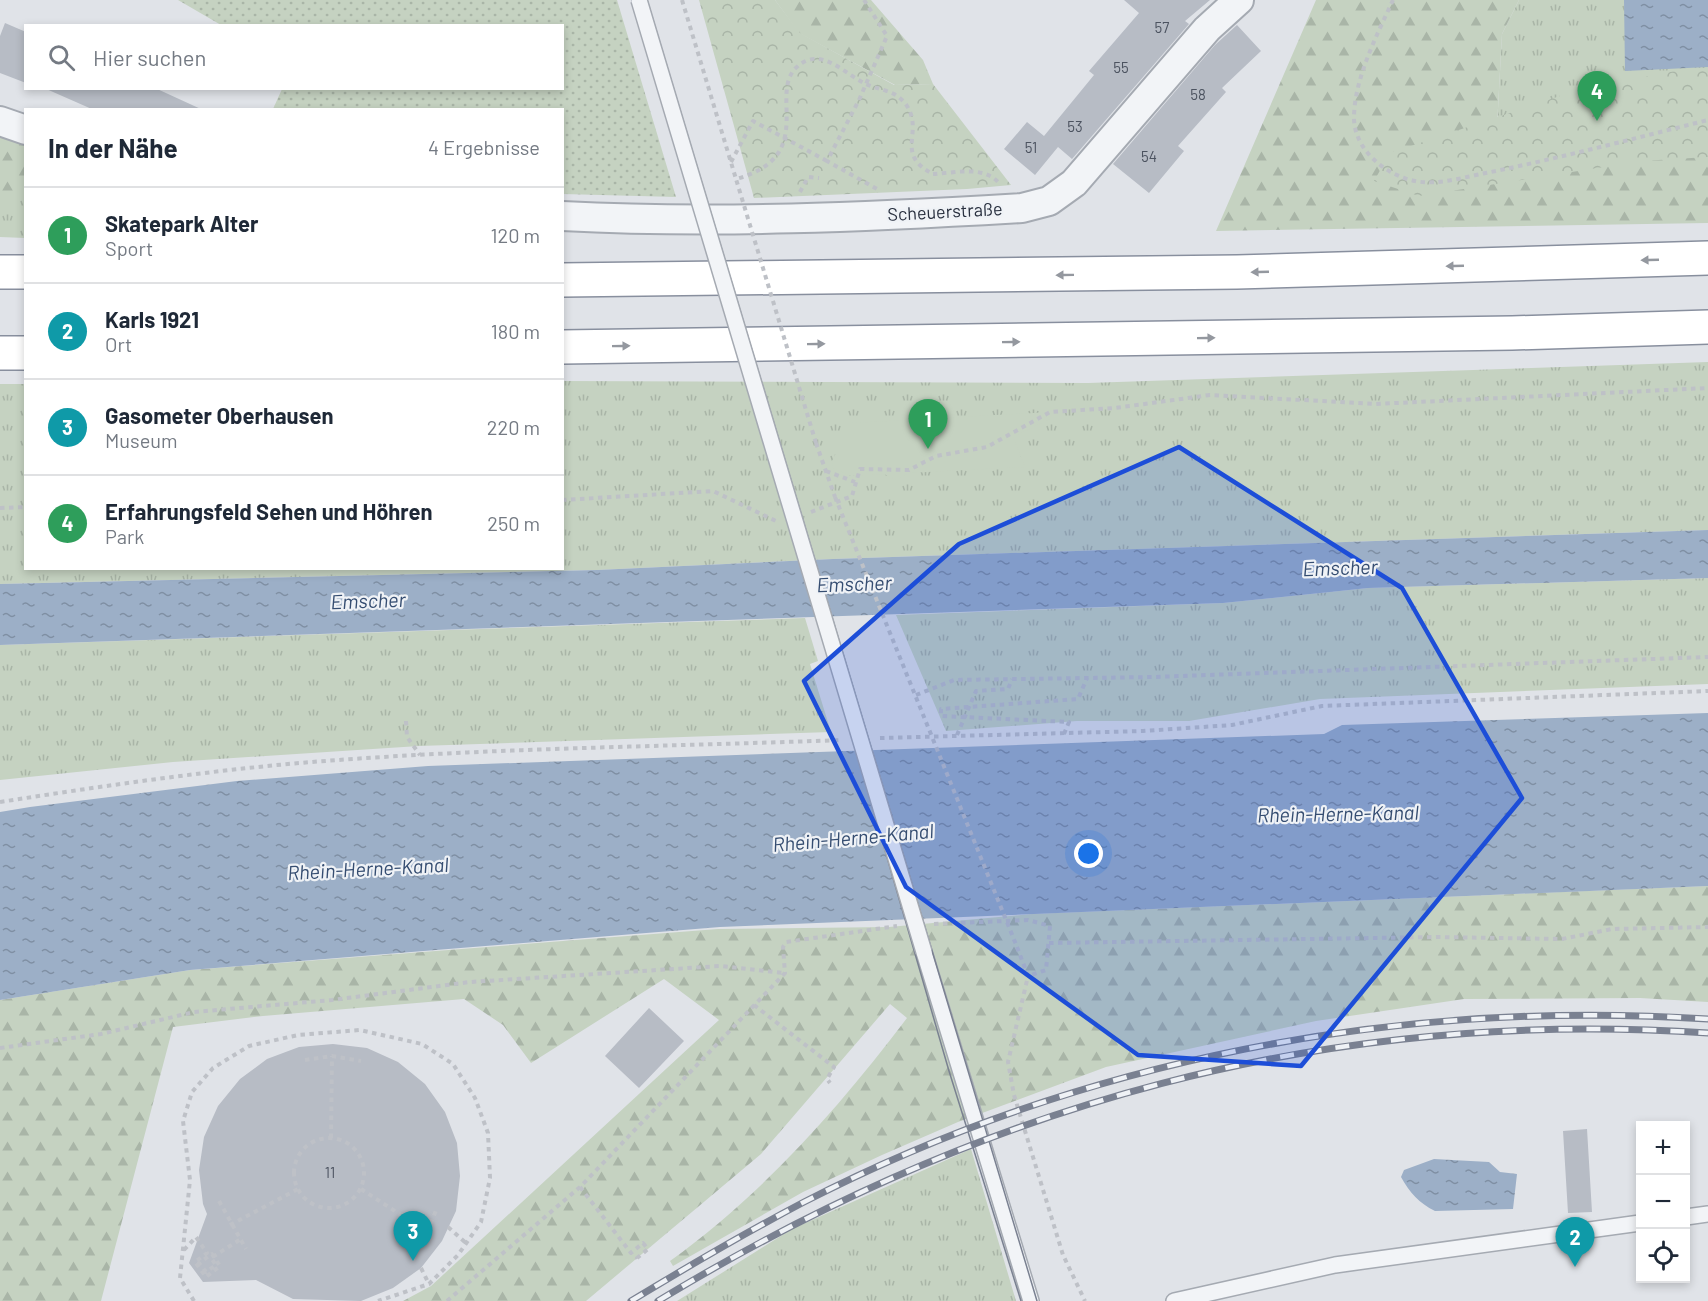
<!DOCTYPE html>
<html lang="de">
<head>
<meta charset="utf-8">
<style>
  :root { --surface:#fff; --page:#f6f6f7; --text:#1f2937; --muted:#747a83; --line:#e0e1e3; --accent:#0b8043 }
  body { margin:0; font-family:Barlow,sans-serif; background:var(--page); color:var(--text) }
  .controls { position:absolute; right:18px; bottom:18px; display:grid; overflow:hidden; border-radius:0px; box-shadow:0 3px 9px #0003 }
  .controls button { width:54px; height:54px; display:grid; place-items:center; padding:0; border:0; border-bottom:2px solid var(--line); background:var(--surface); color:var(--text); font:30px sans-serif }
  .you { position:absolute; left:1089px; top:854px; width:21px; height:21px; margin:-15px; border:4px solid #fff; border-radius:50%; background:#1a73e8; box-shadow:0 0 0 9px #1a73e833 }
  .badge { display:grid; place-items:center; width:39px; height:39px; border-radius:50%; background:var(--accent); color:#fff; font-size:20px; font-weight:700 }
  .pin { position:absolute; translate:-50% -50px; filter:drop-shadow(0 2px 3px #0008) }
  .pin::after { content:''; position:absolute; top:32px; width:21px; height:18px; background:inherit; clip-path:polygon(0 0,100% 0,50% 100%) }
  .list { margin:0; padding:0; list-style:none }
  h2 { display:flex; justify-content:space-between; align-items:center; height:78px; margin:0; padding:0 24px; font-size:26px }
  h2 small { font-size:20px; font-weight:400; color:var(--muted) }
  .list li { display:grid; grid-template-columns:39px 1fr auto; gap:18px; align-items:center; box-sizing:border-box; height:96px; padding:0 24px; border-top:2px solid var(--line) }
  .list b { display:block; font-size:22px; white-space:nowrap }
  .list p { margin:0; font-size:20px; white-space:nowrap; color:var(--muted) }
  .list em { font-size:20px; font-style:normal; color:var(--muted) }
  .icon { flex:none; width:33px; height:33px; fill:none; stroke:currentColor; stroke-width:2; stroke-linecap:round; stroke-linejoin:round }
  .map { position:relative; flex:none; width:1708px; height:1301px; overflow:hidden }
  .search { position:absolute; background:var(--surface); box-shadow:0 3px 9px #0003; left:24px; top:24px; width:540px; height:66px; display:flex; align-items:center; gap:15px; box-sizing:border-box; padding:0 21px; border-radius:0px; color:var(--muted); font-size:22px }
  .panel { position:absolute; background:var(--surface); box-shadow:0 3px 9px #0003; left:24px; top:108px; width:540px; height:462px; border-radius:0px }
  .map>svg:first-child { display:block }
  .grass { fill:url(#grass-tufts) }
  .forest { fill:url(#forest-firs) }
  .park { fill:url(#park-crowns) }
  .garden { fill:url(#garden-dots) }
  .pitch { fill:#c5d2c1 }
  .water { fill:url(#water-ripples) }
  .building { fill:#b7bcc5 }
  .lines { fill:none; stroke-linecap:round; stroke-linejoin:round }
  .service-casing { stroke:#a5aab2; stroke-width:18 }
  .minor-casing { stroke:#a5aab2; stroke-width:32 }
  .motorway-casing { stroke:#888f9e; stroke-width:36 }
  .path { stroke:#bec1c7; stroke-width:4; stroke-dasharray:4.5 4.5; stroke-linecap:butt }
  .service { stroke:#f2f4f7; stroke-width:15 }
  .minor { stroke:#f2f4f7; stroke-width:28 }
  .motorway { stroke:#fff; stroke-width:33 }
  .tram { stroke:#7a8191; stroke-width:1.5 }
  .rail-casing { stroke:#7a8191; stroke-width:7 }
  .rail { stroke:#eff2f6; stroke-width:4.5; stroke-dasharray:14; stroke-linecap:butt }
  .service-bridge-casing { stroke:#a5aab2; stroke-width:18; stroke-linecap:butt }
  .path-bridge { stroke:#bec1c7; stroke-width:4; stroke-dasharray:4.5 4.5; stroke-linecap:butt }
  .service-bridge { stroke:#f2f4f7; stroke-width:15 }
  .oneway { fill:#94989f }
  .marked { fill:#1d4ed8; fill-opacity:0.2; stroke:#1d4ed8; stroke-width:4.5; stroke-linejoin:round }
  .labels { text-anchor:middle; stroke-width:4.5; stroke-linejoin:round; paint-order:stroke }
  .number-label { font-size:15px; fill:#4c5360 }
  .street-label { font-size:18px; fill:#29303f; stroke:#eff2f6 }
  .water-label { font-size:20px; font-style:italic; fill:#354d71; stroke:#eff2f6 }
</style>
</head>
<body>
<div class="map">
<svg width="1708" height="1301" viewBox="0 0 1708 1301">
  <defs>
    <pattern id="grass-tufts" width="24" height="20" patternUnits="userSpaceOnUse" patternTransform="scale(1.5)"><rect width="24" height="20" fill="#c5d2c1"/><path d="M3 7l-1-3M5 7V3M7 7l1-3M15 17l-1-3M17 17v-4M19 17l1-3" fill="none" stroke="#a9b5a7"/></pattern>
    <pattern id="forest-firs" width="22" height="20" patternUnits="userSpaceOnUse" patternTransform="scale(1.5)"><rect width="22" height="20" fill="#c5d2c1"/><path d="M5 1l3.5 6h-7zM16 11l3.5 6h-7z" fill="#a9b5a7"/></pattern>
    <pattern id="park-crowns" width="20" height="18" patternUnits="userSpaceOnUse" patternTransform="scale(1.5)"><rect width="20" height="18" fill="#c5d2c1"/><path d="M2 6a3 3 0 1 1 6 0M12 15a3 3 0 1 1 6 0" fill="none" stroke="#a9b5a7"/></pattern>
    <pattern id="garden-dots" width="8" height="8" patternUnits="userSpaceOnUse" patternTransform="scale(1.5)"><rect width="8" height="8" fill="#c5d2c1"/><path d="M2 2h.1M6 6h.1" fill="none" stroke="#a9b5a7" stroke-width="1.8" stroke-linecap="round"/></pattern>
    <pattern id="water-ripples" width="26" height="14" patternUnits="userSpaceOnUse" patternTransform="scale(1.5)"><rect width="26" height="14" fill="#9cafc7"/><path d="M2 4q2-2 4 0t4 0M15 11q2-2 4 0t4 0" fill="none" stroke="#7f8fa3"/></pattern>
  </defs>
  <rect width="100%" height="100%" fill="#e0e3e8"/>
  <path class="grass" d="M 1519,0 L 1708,0 L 1708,148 L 1494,183 L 1502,34 Z
    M 0,196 L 25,196 L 25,238 L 0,237 Z
    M 1708,362 L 1708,530 L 833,559 L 597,570 L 0,584 L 0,384 L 25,384 L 26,568 L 562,568 L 563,381 L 1088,383 Z
    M 1708,578 L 1708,684 L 1320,699 L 1189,721 L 1077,721 L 946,731 L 896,615 L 1223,603 L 1368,588 Z
    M 805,618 L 818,661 L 810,664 L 831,732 L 419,746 L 173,762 L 0,780 L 0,645 Z
    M 971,1149 L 1016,1301 L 677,1301 L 792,1229 Z"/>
  <path class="forest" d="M 775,0 L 871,0 L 923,60 L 933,84 L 895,85 L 799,33 Z
    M 1316,0 L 1519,0 L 1502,34 L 1494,182 L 1708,148 L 1708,223 L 1216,231 Z
    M 0,135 L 26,144 L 25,196 L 0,196 Z
    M 1708,886 L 1708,1002 L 1640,998 L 1464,999 L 1316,1021 L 1106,1067 L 958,1122 L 882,1155 L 803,1192 L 673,1266 L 670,1261 C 763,1194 838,1109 907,1018 L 890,1004 L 761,1154 L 586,1301 L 403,1301 L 431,1286 L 719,1020 L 664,979 L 531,1063 L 503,1025 L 464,999 L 263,1016 L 173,1027 L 101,1301 L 0,1301 L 0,1000 L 190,970 L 718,929 L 889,927 L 1032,914 Z"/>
  <path class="park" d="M 699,0 L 775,0 L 800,33 L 894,85 L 933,84 L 1011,185 L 967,189 L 754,198 Z
    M 1692,68 L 1708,68 L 1708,157 L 1642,161 L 1419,196 L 1374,181 L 1390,153 L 1584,88 Z"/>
  <path class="garden" d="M 178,0 L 617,0 L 676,197 L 563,194 L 562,110 L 273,109 L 282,89 L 562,88 L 562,26 L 221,25 Z"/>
  <path class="pitch" d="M 1050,412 L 1050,419 L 1013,437 L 1025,467 L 908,473 L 897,480 L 884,474 L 851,476 L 833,468 L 832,461 L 851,423 Z"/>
  <path class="water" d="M 1624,0 L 1708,0 L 1708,67 L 1625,71 Z
    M 1708,530 L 1708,578 L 1368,588 L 1223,603 L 0,645 L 0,584 L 597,570 L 833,559 Z
    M 1708,713 L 1708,886 L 720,927 L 190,970 L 0,1000 L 0,812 L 30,807 L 237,781 L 428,766 L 1324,734 L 1342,725 Z
    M 1434,1159 L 1489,1162 L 1500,1172 L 1517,1174 L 1513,1209 L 1435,1211 C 1419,1203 1410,1193 1401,1177 L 1404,1170 Z"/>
  <path class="building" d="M 1124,0 L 1210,0 L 1185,21 L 1189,24 L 1072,159 L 1058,147 L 1035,175 L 1004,149 L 1027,122 L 1044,136 L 1094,75 L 1089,71 L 1139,13 Z
    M 5,23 L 26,32 L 26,83 L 0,73 L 0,36 Z
    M 1237,25 L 1261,51 L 1222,88 L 1226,92 L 1178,146 L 1184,151 L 1149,193 L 1113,164 L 1215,45 Z
    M 44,88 L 155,88 L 203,110 L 94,110 Z
    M 649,1008 L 684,1041 L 639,1088 L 605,1056 Z
    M 333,1044 L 367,1048 L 398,1062 L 425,1084 L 445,1112 L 457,1143 L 460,1176 L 456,1211 L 442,1241 L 421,1268 L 393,1288 L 361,1301 L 293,1299 L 256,1280 L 203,1282 L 189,1263 L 207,1214 L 203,1204 L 199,1170 L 204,1137 L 218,1106 L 240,1079 L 267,1059 L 299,1047 Z
    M 1587,1129 L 1592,1212 L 1568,1213 L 1563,1131 Z"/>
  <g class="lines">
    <defs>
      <path id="service" d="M 924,952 L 1031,1301
        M 1686,1217 L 1708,1214
        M 1174,1301 L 1335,1265 L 1640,1223"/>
      <path id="minor" d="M 0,121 L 26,130
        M 562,216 C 716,224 868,217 1022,208 L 1049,201 L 1074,183 L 1207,29 L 1239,0"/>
      <path id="motorway" d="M 0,272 L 26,272
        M 562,280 L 1237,272 L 1708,258
        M 562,347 L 1512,333 L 1708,327
        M 0,353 L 26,353"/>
    </defs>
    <use href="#service" class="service-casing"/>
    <use href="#minor" class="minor-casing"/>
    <use href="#motorway" class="motorway-casing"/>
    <path class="path" d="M 682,0 L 736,179
      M 864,0 L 887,36 L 859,100 L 827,161 L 877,189
      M 1393,0 C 1377,35 1355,77 1354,116 C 1353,149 1385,175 1415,181 C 1439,186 1467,176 1491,172 C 1564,157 1636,138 1708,120
      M 731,162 L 753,121 L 827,161
      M 933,174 C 955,173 983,165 999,183
      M 800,192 L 808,177 L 819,178
      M 816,443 L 835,497
      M 826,471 L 855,482
      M 562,500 L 713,491 L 776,521
      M 0,508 L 26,507
      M 811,512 L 852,496 L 860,469 L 909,470 L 936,456 L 987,447 L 1050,412 L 1115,408 L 1210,395 L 1376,404 L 1708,388
      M 916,695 L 954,680 L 1153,677 L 1708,657
      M 406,721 L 407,737 L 420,755
      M 1064,734 L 1069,722 L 941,716 L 941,709 L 1078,699 L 1087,678
      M 957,735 L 976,691 L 1008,689 L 1012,679
      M 880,738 L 1143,731 L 1232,725 L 1322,706 L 1708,691
      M 0,802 C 96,787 192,773 288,764 C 472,748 658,747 842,740
      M 934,924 L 1028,920 L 1050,926 L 1046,970 L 1028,976
      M 1049,943 L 1437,937 L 1562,939 L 1612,929 L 1708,927
      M 1017,947 L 1028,976 L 1008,1062 L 1014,1095 L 1063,1255 L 1085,1301
      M 754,1005 L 834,1067 L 827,1079 L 830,1083
      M 0,1048 L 101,1034 L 194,1012 L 332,1000 L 470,982 L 720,966 L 784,973
      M 305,1060 L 332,1056 L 361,1061
      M 331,1138 L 332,1056
      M294 1173a35 35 0 1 1 70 0a35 35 0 1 1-70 0Z
      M 580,1187 L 631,1253 L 643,1243 L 648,1249 L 637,1258 L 640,1261
      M 361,1189 L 427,1232
      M 219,1201 L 246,1249
      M 230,1225 L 298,1189
      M 448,1227 L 466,1243
      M 184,1250 L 196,1237 L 207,1253 L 195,1262 L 206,1277 L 220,1266 L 212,1254 L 199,1263 L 206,1272 L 216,1265 L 211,1258 L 241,1239
      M 410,1253 L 427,1232 L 437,1208
      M 421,1268 L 429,1284
      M 194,1301 L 180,1278 L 190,1180 L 183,1121 L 192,1092 L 213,1068 L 249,1046 L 298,1035 L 360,1030 L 422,1044 L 453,1064 L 475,1098 L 488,1133 L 490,1178 L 481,1222 L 458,1255 L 429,1284 L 378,1301
      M 447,1301 L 580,1187 L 785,973 L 783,947 L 786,942 L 897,926"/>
    <use href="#service" class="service"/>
    <use href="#minor" class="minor"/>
    <use href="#motorway" class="motorway"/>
    <path class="tram" d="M 632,0 L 831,664 L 949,1071 L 1021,1301
      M 647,0 L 1037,1301"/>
    <defs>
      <path id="rail" d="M 631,1301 C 687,1267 745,1233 804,1202 C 1082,1059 1397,999 1708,1019
        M 658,1301 C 984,1103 1326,1008 1708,1033"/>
    </defs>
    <use href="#rail" class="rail-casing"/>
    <use href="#rail" class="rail"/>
    <defs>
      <path id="service-bridge" d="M 639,0 L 924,952"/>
    </defs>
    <use href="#service-bridge" class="service-bridge-casing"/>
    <path class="path-bridge" d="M 816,443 L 736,179 C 820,156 766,92 798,66 C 803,61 812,58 819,59 C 834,61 850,76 864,83 C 873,88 884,89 894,94 C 899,97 904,101 907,106 C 924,133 894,154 933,174
      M 835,497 L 1017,947"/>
    <use href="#service-bridge" class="service-bridge"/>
  </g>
  <defs><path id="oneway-solid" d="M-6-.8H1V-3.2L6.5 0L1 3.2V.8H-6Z" transform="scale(1.5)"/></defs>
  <g class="oneway">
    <use href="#oneway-solid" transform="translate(1650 260) rotate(178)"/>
    <use href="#oneway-solid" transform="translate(1455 266) rotate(178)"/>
    <use href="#oneway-solid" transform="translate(1260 272) rotate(178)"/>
    <use href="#oneway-solid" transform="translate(1065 275) rotate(179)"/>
    <use href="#oneway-solid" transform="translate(1206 338) rotate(-1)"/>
    <use href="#oneway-solid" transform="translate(1011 342) rotate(-1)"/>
    <use href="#oneway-solid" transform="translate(816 344) rotate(-1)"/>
    <use href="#oneway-solid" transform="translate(621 346) rotate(-1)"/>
  </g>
  <path class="marked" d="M 1179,447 L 1402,588 L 1522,798 L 1301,1066 L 1138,1055 L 906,887 L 804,681 L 959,544 Z"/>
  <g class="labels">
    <g class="number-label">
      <text x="1162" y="33">57</text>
      <text x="1121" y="73">55</text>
      <text x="1198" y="100">58</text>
      <text x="1075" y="132">53</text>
      <text x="1031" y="153">51</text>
      <text x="1149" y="162">54</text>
      <text x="330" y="1178">11</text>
    </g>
    <g class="street-label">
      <text transform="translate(945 212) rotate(-3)" y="6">Scheuerstraße</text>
    </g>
    <g class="water-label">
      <text transform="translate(1340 568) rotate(-2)" y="7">Emscher</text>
      <text transform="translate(854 584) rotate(-2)" y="7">Emscher</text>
      <text transform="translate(368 601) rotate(-2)" y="7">Emscher</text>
      <text transform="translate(1338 814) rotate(-1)" y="7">Rhein-Herne-Kanal</text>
      <text transform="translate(853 838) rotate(-5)" y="7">Rhein-Herne-Kanal</text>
      <text transform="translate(368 869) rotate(-3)" y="7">Rhein-Herne-Kanal</text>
    </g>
  </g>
</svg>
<div class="controls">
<button>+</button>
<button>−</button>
<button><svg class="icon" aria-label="locate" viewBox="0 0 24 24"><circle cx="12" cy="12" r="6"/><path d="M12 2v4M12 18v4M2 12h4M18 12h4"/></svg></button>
</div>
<div class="you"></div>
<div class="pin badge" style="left:928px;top:449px;background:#2e9e5b">1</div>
<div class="pin badge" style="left:1575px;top:1267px;background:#0f9aa8">2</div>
<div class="pin badge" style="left:413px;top:1261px;background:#0f9aa8">3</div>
<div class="pin badge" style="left:1597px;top:121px;background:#2e9e5b">4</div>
<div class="search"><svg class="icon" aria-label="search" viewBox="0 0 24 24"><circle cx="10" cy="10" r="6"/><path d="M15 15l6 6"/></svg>Hier suchen</div>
<section class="panel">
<h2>In der Nähe<small>4 Ergebnisse</small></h2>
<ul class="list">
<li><span class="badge" style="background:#2e9e5b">1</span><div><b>Skatepark Alter</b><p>Sport</p></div><em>120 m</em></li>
<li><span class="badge" style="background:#0f9aa8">2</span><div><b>Karls 1921</b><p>Ort</p></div><em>180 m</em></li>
<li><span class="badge" style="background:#0f9aa8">3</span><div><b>Gasometer Oberhausen</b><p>Museum</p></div><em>220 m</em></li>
<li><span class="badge" style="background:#2e9e5b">4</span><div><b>Erfahrungsfeld Sehen und Höhren</b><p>Park</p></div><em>250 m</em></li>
</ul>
</section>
</div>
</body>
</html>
